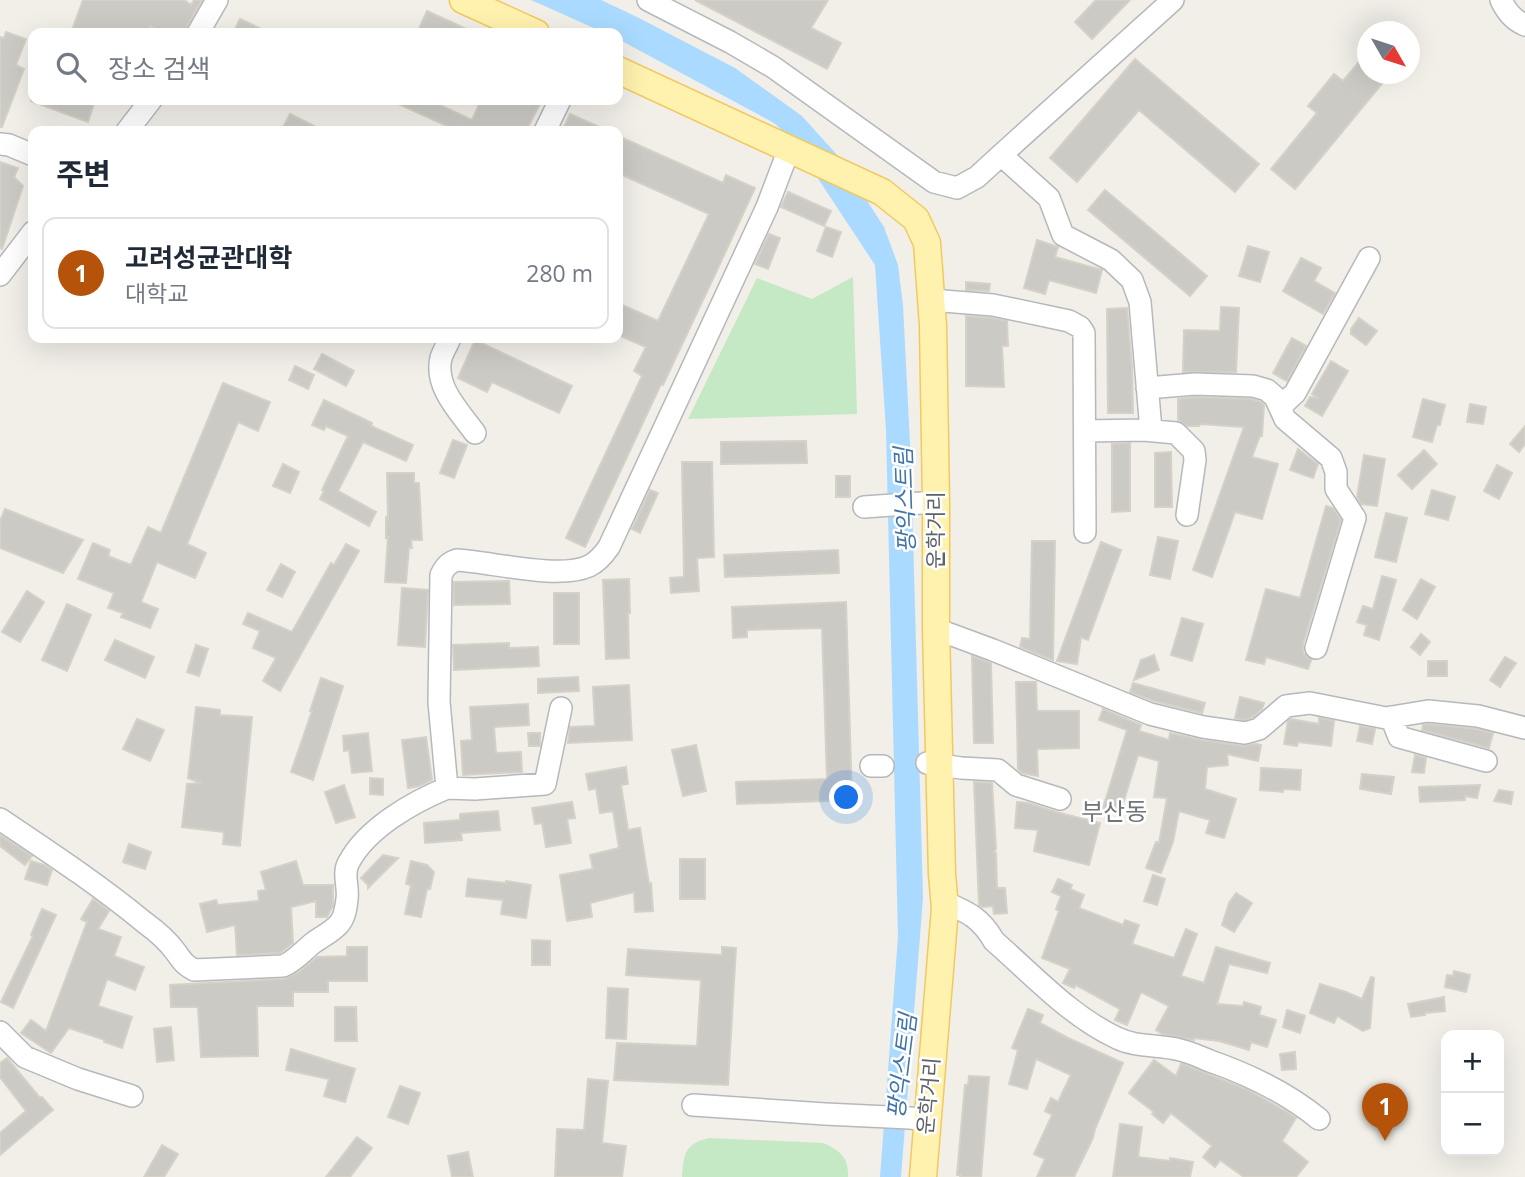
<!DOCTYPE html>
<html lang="ko">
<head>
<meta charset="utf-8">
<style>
  :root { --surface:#fff; --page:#f6f6f7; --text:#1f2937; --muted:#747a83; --line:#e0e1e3; --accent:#b45309 }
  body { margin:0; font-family:"Open Sans","Noto Sans KR",sans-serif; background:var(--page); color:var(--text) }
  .controls { position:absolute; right:21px; bottom:21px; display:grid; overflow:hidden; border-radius:14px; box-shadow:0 7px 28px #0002 }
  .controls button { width:63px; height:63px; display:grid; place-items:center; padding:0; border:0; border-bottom:2px solid var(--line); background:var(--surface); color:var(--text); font:35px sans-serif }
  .compass { position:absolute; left:1357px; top:21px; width:63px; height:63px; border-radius:50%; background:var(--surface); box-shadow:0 7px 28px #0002; rotate:129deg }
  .you { position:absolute; left:847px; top:798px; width:24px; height:24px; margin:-18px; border:5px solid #fff; border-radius:50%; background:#1a73e8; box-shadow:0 0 0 10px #1a73e833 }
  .badge { display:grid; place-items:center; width:46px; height:46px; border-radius:50%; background:var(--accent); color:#fff; font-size:23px; font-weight:700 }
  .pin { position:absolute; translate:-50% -58px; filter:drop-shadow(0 2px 4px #0008) }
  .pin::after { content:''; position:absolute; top:37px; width:24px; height:21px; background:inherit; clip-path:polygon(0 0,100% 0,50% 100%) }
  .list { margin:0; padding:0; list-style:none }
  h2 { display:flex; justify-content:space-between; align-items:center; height:91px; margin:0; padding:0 28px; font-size:30px }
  h2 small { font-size:23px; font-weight:400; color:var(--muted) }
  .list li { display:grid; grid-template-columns:46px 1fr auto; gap:21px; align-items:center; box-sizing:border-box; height:112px; margin:0 14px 14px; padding:0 14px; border:2px solid var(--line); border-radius:14px }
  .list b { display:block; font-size:26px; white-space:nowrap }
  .list p { margin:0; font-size:23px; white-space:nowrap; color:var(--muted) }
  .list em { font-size:23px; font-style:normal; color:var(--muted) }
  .icon { flex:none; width:38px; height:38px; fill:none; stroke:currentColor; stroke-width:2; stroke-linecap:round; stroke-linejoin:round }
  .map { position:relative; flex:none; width:1525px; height:1177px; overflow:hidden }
  .search { position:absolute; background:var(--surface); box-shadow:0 7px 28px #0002; left:28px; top:28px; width:595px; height:77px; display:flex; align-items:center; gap:18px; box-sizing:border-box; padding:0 24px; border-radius:14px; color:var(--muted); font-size:26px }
  .panel { position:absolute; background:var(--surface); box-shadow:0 7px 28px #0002; left:28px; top:126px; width:595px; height:217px; border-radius:14px }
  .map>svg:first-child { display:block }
  .green { fill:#c5e8c5 }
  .water { fill:#aadaff }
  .building { fill:#cccac5; stroke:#d6d1c6; stroke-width:2 }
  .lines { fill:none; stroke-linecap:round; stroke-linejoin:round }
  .minor-casing { stroke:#b5b8bc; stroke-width:24 }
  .major-casing { stroke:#f2c960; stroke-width:29 }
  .minor { stroke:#fff; stroke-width:21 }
  .major { stroke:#fff2af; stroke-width:26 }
  .labels { text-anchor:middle; stroke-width:5; stroke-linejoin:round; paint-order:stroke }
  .street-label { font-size:21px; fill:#5f6368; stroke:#fff }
  .water-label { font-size:23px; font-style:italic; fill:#4174aa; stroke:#fff }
  .quarter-label { font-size:24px; fill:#70757a; stroke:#fff }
</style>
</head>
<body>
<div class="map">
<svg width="1525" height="1177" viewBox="0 0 1525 1177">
  <rect width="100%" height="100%" fill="#f1efe8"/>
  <path class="green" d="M 853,277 L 857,414 L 688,419 L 757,278 L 812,299 Z
    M 709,1138 L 823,1143 C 840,1150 849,1158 848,1177 L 682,1177 C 684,1154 684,1144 709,1138 Z"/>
  <path class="water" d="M 531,0 L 601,0 L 637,17 L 735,68 L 802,116 L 838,156 L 884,227 L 898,265 L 903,305 L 911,463 L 923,898 L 901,1177 L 880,1177 L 898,937 L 886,430 L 875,265 L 815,174 L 786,134 L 774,123 L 618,39 L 618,33 L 605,33 Z"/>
  <path class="building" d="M 83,0 L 184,0 L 191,5 L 194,0 L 202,0 L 187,26 L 185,33 L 161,33 L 151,26 L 145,33 L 71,33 Z
    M 695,0 L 828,0 L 811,28 L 841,43 L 827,69 Z
    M 1096,0 L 1130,0 L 1092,39 L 1075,22 Z
    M 427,11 L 475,33 L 417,33 Z
    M 240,19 L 270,33 L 233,33 Z
    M 6,32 L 26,39 L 16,65 L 24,69 L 2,127 L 0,127 L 0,37 L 4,38 Z
    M 1368,51 L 1368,74 L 1390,74 L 1295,189 L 1271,169 L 1317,113 L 1308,106 L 1334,74 L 1343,81 Z
    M 1135,59 L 1259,164 L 1235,192 L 1139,110 L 1077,182 L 1050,158 Z
    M 31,100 L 95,100 L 88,122 L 31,101 Z
    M 390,100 L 429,100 L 472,120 L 481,100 L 542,100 L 526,131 L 458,131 Z
    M 290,114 L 324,131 L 281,131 Z
    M 570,114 L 608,131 L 562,131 Z
    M 618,136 L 723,183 L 726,175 L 755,188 L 719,266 L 663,385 L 661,384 L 585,547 L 566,538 L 642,376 L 634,371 L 646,347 L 618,335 L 618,303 L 658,321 L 709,214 L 618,173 Z
    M 0,162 L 18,168 L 14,177 L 23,186 L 2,249 L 0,248 Z
    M 1105,190 L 1207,276 L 1190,296 L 1088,210 Z
    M 788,192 L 831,211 L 824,226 L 781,207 Z
    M 826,227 L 841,232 L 832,257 L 817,251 Z
    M 769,234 L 780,238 L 768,269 L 755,264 Z
    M 1037,240 L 1058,247 L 1055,257 L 1102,270 L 1096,293 L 1049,280 L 1045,294 L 1024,288 Z
    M 1248,246 L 1269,252 L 1260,282 L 1239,276 Z
    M 1301,258 L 1321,268 L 1314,281 L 1335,293 L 1323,314 L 1283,291 Z
    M 966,282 L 990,284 L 989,291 L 966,290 Z
    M 1221,307 L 1239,308 L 1236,372 L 1183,372 L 1184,330 L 1220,331 Z
    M 1127,308 L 1132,366 L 1133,413 L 1108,413 L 1107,309 Z
    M 966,316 L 991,318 L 1007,321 L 1008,346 L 1002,346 L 1004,387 L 966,386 Z
    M 1359,318 L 1377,331 L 1366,345 L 1351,334 L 1351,329 Z
    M 1292,338 L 1306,346 L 1287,381 L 1273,373 Z
    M 475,340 L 572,386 L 559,413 L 492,382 L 487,392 L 458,378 Z
    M 322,354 L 354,371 L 346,386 L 314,369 Z
    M 1331,361 L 1348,371 L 1322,416 L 1305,406 L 1310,397 L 1318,398 L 1312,394 Z
    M 295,366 L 314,375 L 308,389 L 289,380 Z
    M 223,383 L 270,402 L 258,431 L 238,422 L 187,544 L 206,553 L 195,578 L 157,562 L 141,602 L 158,609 L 150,628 L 121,617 L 123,613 L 108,608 L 114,593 L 78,579 L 93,543 L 110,550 L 108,556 L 131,565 L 148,527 L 161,533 Z
    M 1195,397 L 1251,399 L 1261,402 L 1264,405 L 1262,436 L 1260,436 L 1252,457 L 1278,464 L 1262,519 L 1235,512 L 1212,577 L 1193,570 L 1244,427 L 1200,424 L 1199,426 L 1187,426 L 1178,420 L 1178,399 Z
    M 1423,399 L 1445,405 L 1440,425 L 1437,425 L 1432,442 L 1413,437 Z
    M 324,400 L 372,423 L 371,426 L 413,445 L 406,461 L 363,442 L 338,491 L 376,512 L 369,526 L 320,499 L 324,491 L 322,490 L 348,436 L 326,426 L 324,430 L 312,425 Z
    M 1470,404 L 1486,407 L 1483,424 L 1467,422 Z
    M 1525,426 L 1525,444 L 1519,452 L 1510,444 Z
    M 453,440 L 467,445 L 454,478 L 440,473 Z
    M 806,441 L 807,463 L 721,464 L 721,442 Z
    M 1130,443 L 1130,511 L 1112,512 L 1112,444 Z
    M 1298,449 L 1318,464 L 1313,478 L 1290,470 Z
    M 1424,450 L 1437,464 L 1412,489 L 1398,475 Z
    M 1171,452 L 1172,507 L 1155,507 L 1155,453 Z
    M 1364,455 L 1385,459 L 1377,506 L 1361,504 L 1357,497 Z
    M 682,462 L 712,462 L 714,557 L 697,558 L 699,591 L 671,593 L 670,578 L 684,577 Z
    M 283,464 L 299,472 L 290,493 L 273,486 Z
    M 1497,465 L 1512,473 L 1499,499 L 1484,491 Z
    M 387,473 L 414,473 L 414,483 L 419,483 L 422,540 L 411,540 L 412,548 L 409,548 L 406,583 L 385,582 L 388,537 L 386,538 L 386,517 L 388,518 Z
    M 836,476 L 850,476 L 850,497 L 836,497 Z
    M 650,490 L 658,493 L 640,533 L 632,529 Z
    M 1432,490 L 1455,497 L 1448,520 L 1425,514 Z
    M 1326,506 L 1333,508 L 1341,520 L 1303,644 L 1303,652 L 1306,656 L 1311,660 L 1308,669 L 1266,657 L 1264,664 L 1246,660 L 1266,589 L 1300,598 Z
    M 5,509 L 83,540 L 63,573 L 0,548 L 0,521 Z
    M 1386,513 L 1407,518 L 1396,562 L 1375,557 Z
    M 1158,537 L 1178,541 L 1170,579 L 1150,575 Z
    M 1032,541 L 1055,541 L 1053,660 L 1020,647 L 1022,638 L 1030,639 Z
    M 1101,542 L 1121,550 L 1088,640 L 1081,637 L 1077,664 L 1057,661 Z
    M 346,544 L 359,551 L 280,691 L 263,681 L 276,658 L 253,648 L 260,631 L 243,624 L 248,613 L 292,632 L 331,563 L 334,565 Z
    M 838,550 L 839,573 L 725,577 L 724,555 Z
    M 281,564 L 295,572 L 282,597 L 267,590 Z
    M 1382,576 L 1396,580 L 1379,640 L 1364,635 L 1367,625 L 1357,622 L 1363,606 L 1373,609 Z
    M 629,579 L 630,613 L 628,613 L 629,658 L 606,659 L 603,580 Z
    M 1421,579 L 1435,587 L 1417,619 L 1403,610 Z
    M 509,581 L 510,604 L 454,605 L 454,582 Z
    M 402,588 L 428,590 L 425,647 L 398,645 Z
    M 27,591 L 44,602 L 20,642 L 2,632 Z
    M 554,593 L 579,593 L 579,644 L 554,644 Z
    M 846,602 L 852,800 L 737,804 L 736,782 L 827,779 L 822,628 L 747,630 L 747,637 L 733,638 L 732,607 Z
    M 67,604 L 91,615 L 67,671 L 42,660 Z
    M 1182,618 L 1203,624 L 1192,661 L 1171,655 Z
    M 1421,634 L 1430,642 L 1420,655 L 1411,647 Z
    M 115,640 L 154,657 L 145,678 L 105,660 Z
    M 509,643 L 509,648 L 538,647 L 539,666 L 454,670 L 453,645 Z
    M 196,645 L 208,649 L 199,676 L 187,672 Z
    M 1154,655 L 1159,670 L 1134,680 L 1141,660 Z
    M 972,656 L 991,663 L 993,743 L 974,743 Z
    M 1505,657 L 1516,663 L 1500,687 L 1490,680 Z
    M 1428,661 L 1447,661 L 1447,676 L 1428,676 Z
    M 578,677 L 579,691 L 538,693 L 538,679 Z
    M 321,678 L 343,686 L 313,780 L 291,772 L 312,711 L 310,711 Z
    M 1016,682 L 1036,682 L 1037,711 L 1079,711 L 1079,748 L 1037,749 L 1038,776 L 1022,773 L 1018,769 Z
    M 1133,683 L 1205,703 L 1202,713 L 1154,701 L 1130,692 Z
    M 629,685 L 632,740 L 568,743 L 570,727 L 595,726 L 593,687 Z
    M 1240,697 L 1264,703 L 1262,709 L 1253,717 L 1244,720 L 1235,718 Z
    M 528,704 L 529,725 L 494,727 L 496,753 L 521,752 L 522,772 L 463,775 L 461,741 L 472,740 L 470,707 Z
    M 196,707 L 220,710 L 220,715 L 252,717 L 240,846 L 223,844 L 224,832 L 182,827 L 187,784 L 201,783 L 188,778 Z
    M 1103,709 L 1141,725 L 1139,731 L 1169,740 L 1170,733 L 1201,740 L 1243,746 L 1256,744 L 1261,745 L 1258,761 L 1227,754 L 1228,765 L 1207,767 L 1205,789 L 1236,799 L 1224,838 L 1206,833 L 1210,820 L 1179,811 L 1173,842 L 1161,873 L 1146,868 L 1156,842 L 1159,843 L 1167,798 L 1154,797 L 1159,761 L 1138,755 L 1120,813 L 1103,808 L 1127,730 L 1099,720 Z
    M 1319,718 L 1334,721 L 1331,746 L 1298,742 L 1297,746 L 1284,744 L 1288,721 L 1291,719 L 1319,724 Z
    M 137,719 L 164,730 L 150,761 L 123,749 Z
    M 1428,724 L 1476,729 L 1493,733 L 1489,748 L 1422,730 L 1423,725 Z
    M 1360,726 L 1375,729 L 1372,744 L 1357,741 Z
    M 368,733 L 372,771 L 352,773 L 349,750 L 344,751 L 343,736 Z
    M 528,733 L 540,733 L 540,746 L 529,746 Z
    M 426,737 L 432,780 L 419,786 L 408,788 L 402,740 Z
    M 696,745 L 706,791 L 683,796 L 672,750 Z
    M 1415,755 L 1426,758 L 1424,773 L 1412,772 Z
    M 626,767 L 628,784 L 621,785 L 628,830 L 640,828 L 649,884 L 651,883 L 653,911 L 635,912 L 634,892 L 590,903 L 592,917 L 567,921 L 560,875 L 593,869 L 590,855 L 619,848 L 613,811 L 600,813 L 596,788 L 589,790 L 586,774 Z
    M 1261,768 L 1301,770 L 1300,790 L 1283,789 L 1283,792 L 1260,790 Z
    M 1362,774 L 1394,777 L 1391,794 L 1360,789 Z
    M 370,778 L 383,779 L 383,795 L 370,794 Z
    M 974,782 L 992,783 L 996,848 L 994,853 L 996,853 L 997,888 L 1005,888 L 1007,913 L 994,914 L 993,906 L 983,907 L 979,905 Z
    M 344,785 L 355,817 L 336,823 L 325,792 Z
    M 1480,785 L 1477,798 L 1465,796 L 1465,800 L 1420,802 L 1419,787 Z
    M 1499,790 L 1513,792 L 1511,804 L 1494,801 Z
    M 572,802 L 575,818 L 567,819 L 571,843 L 546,847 L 542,823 L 535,824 L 532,808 Z
    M 1017,802 L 1028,803 L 1056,812 L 1100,823 L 1089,865 L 1034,851 L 1038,830 L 1015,828 Z
    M 498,811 L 500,830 L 461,833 L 462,840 L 425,843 L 424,823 L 460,820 L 460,814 Z
    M 0,835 L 32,856 L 25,865 L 0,846 Z
    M 129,844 L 151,852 L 145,869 L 123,862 Z
    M 383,855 L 398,858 L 368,888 L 368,885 L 361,878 Z
    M 680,859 L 705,859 L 705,899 L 680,899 Z
    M 31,861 L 44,865 L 52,870 L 47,885 L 25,879 Z
    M 296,861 L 303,885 L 333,885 L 333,906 L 327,917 L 316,917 L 316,901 L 291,907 L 293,943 L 280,953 L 237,955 L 235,925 L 207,932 L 200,904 L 216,900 L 218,905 L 259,901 L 258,891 L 266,890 L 261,872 Z
    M 411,861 L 427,865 L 434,872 L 430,889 L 427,889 L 421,917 L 405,914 L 411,885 L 406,884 Z
    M 1153,875 L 1165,879 L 1157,905 L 1144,901 Z
    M 468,879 L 506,883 L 506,881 L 531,885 L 526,918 L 501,914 L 503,900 L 466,896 Z
    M 1058,879 L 1072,885 L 1070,889 L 1084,895 L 1079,908 L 1123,925 L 1125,920 L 1139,925 L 1132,944 L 1174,958 L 1186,929 L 1197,934 L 1181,976 L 1204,983 L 1216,947 L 1270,963 L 1267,973 L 1229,964 L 1217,1004 L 1243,1006 L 1244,1002 L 1261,1007 L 1259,1015 L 1276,1020 L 1267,1047 L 1251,1042 L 1249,1050 L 1219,1041 L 1194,1038 L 1194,1040 L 1162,1034 L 1156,1030 L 1169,1006 L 1141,992 L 1127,1025 L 1115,1020 L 1120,1009 L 1076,985 L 1074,988 L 1063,983 L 1070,969 L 1042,958 L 1059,911 L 1056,909 L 1061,896 L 1052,892 Z
    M 1236,893 L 1252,903 L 1234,932 L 1222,925 L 1229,903 Z
    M 93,899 L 109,911 L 98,929 L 121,937 L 114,956 L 144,967 L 135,990 L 107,979 L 98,1006 L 132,1017 L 122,1048 L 104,1042 L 105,1040 L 69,1028 L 51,1053 L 21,1033 L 31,1020 L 46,1031 L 87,922 L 81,919 Z
    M 42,909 L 56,915 L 13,1008 L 1,1002 L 33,936 L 31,935 Z
    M 532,940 L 550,941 L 550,965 L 532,965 Z
    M 347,947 L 367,947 L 367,981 L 328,981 L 328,992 L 293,992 L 293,1006 L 257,1006 L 258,1056 L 201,1057 L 198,1007 L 171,1007 L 170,985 L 284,979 L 299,972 L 317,957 L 347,956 Z
    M 722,947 L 736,948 L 728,1085 L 614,1080 L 617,1043 L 697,1046 L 701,980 L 626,975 L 628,949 L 722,955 Z
    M 1454,971 L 1470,975 L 1466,992 L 1445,987 L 1447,975 L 1453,976 Z
    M 1371,977 L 1374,978 L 1370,1028 L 1363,1031 L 1337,1016 L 1334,1023 L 1310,1013 L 1320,984 L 1346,992 L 1362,999 Z
    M 608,988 L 628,989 L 626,1039 L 606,1038 Z
    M 1444,997 L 1445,1011 L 1425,1013 L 1425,1015 L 1411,1017 L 1408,1004 Z
    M 335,1007 L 356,1007 L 357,1041 L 335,1041 Z
    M 1028,1009 L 1043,1015 L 1040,1023 L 1068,1038 L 1123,1063 L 1095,1129 L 1093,1138 L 1074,1177 L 1037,1177 L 1045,1159 L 1034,1154 L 1052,1115 L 1045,1111 L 1051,1098 L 1058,1102 L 1071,1075 L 1036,1059 L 1027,1089 L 1009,1084 L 1018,1050 L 1012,1048 Z
    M 1287,1010 L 1305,1016 L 1300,1033 L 1283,1027 Z
    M 171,1027 L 174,1060 L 157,1062 L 154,1029 Z
    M 291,1049 L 355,1069 L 345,1102 L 324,1096 L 329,1079 L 286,1070 Z
    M 1295,1052 L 1296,1069 L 1282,1070 L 1280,1054 Z
    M 7,1058 L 40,1098 L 42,1097 L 53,1110 L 0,1155 L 0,1133 L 26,1111 L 0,1077 L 0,1063 Z
    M 1154,1060 L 1176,1076 L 1181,1064 L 1183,1064 L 1248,1090 L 1287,1112 L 1296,1118 L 1282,1141 L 1308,1162 L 1296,1177 L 1244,1177 L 1220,1160 L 1215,1167 L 1203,1157 L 1212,1146 L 1171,1113 L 1163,1123 L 1152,1114 L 1154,1112 L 1129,1093 Z
    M 969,1076 L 989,1077 L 981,1177 L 960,1177 L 961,1175 L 957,1175 L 965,1085 L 968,1085 Z
    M 588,1079 L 608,1081 L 602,1143 L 626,1146 L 622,1177 L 555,1177 L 557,1129 L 584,1130 Z
    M 400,1086 L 420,1093 L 408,1124 L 388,1117 Z
    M 1120,1124 L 1142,1127 L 1138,1157 L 1170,1161 L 1170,1158 L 1193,1162 L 1190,1177 L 1113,1177 Z
    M 357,1137 L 372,1148 L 350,1177 L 326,1177 Z
    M 162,1145 L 178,1154 L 164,1177 L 144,1177 Z
    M 468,1152 L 473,1177 L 452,1177 L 448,1156 Z"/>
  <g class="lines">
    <defs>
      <path id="minor" d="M 648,0 L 730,42 L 773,67 L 934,182 L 957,188 L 977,177 L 1001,155 L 1173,0
        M 1501,0 C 1506,11 1513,20 1525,25
        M 198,33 L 217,0
        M 127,131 L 151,100
        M 545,131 L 560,100
        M 0,144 L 9,145 L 33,155
        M 1001,155 L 1049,198 L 1063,235 L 1111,260 L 1132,280 L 1140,302 L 1151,430
        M 0,275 L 33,232
        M 931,300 L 993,305 L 1069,321 L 1080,327 L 1084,333 L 1085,532
        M 450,338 C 448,344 443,351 441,358 C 434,387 460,412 475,433
        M 1147,388 L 1195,384 L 1253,386 L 1267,390 L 1275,397 L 1285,419 L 1331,458 L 1336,472 L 1336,489 L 1355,518 L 1316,648
        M 1280,407 L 1295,393 L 1369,258
        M 1085,431 L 1144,430 L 1176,433 L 1194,451 L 1195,460 L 1187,515
        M 864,507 L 936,502
        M 936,629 L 993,650 L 1150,714 L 1203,727 L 1245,733 L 1259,729 L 1286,706 L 1310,703 L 1386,718 L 1428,711 L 1478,716 L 1525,728
        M 1391,717 L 1399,737 L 1486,761
        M 927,763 L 961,768 L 998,770 L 1016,785 L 1060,799
        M 871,766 L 883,766
        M 447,788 L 475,789 L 545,784 L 561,708
        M 0,819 C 49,852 98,884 144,922 C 155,930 167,940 175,951 C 182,960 183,964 194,970 L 283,966 C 295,961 303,951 313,943 C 321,937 332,932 339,924 C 345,917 346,908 347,899 C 349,887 342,873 349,862 C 367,828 413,802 447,788 L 439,702 L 441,575 C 445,567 448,563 457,560 C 492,562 559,580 589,566 C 598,562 604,554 609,547 L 767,207 L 789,149
        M 944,902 C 968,912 981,918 994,941 C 1033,975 1070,1016 1117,1038 C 1137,1048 1159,1044 1180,1050 C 1190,1052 1200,1057 1210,1061 C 1250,1075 1286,1092 1319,1119
        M 0,1032 L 25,1057 L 78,1079 L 132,1096
        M 693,1105 L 825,1114 L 910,1118 L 927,1120"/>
      <path id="major" d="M 463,0 L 536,33
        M 618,70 L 882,192 L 916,219 L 927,243 L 933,325 L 936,502 L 936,629 L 942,874 L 945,908 L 923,1177"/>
    </defs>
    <use href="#minor" class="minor-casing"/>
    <use href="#major" class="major-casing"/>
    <use href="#minor" class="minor"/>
    <use href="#major" class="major"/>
  </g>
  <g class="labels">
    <g class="street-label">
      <text transform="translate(936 530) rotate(-90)" y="7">운학거리</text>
      <text transform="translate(929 1096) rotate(-85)" y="7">운학거리</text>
    </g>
    <g class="water-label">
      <text transform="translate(905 500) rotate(-92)" y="8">팡익스트림</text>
      <text transform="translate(902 1066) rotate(-83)" y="8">팡익스트림</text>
    </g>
    <g class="quarter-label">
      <text x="1114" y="820">부산동</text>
    </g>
  </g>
</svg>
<div class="controls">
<button>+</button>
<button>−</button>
</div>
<svg class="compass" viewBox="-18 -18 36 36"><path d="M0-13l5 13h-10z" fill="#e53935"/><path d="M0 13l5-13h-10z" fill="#747a83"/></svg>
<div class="you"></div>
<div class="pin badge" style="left:1385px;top:1141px">1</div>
<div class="search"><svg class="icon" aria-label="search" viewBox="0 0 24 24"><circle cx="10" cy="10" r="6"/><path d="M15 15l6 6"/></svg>장소 검색</div>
<section class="panel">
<h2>주변<small></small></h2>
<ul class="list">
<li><span class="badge">1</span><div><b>고려성균관대학</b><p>대학교</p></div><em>280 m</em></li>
</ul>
</section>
</div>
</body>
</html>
